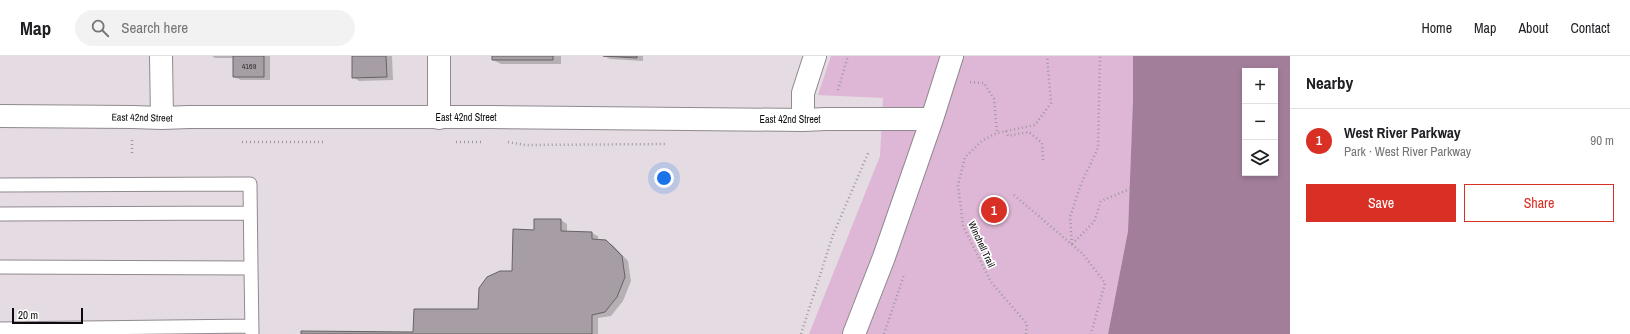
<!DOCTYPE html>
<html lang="en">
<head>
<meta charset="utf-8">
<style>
  :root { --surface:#fff; --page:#f2f2f2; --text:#202124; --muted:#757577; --line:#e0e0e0; --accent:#d93025 }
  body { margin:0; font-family:"Archivo Narrow",sans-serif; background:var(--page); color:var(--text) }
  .controls { position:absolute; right:12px; top:12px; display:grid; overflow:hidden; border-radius:0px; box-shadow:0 2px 6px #0003 }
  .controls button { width:36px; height:36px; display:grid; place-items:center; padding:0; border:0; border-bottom:1px solid var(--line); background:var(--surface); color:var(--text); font:20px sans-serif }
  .scale { position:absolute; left:12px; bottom:10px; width:71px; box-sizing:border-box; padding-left:4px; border:2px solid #0d0b0d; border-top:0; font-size:11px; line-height:14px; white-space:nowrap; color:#0d0b0d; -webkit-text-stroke:3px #fff; paint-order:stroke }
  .you { position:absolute; left:664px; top:122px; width:14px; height:14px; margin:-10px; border:3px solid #fff; border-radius:50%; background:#1a73e8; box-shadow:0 0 0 6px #1a73e833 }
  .badge { display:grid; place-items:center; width:26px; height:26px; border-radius:50%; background:var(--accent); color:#fff; font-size:13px; font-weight:700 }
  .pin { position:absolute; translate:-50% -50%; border:2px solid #fff; box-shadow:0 1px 4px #0006 }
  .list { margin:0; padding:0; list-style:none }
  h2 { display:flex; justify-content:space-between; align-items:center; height:52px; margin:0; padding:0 16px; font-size:17px }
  h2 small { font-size:13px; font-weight:400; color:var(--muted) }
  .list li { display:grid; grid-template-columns:26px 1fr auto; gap:12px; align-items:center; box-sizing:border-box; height:64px; padding:0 16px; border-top:1px solid var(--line) }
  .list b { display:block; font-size:15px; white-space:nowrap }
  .list p { margin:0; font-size:13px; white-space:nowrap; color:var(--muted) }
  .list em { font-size:13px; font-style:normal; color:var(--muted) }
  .actions { display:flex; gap:8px; padding:12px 16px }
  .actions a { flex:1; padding:9px 0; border:1px solid var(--accent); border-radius:0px; text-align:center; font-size:14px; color:var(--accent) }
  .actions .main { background:var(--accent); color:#fff }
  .icon { flex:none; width:22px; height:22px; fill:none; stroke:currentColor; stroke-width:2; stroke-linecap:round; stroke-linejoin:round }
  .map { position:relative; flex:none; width:1290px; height:278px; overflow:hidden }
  header { display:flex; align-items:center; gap:24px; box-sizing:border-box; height:56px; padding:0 20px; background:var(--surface); border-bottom:1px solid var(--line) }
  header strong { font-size:19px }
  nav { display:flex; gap:22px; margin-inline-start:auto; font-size:14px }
  .search { width:280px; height:36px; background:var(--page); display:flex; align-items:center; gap:10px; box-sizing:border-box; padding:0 14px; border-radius:22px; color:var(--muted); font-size:15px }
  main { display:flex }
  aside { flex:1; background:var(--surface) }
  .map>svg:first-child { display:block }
  .green { fill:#deb7d6 }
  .water { fill:#a27e9b; fill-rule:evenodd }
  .shadow { fill:#0003 }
  .building { fill:#a69ea4; stroke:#676065 }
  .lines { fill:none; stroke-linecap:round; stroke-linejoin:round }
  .lane-casing { stroke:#90898f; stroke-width:15 }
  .street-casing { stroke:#90898f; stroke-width:24 }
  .path { stroke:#9e989d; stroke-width:2.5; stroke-dasharray:1 3; stroke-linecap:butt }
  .lane { stroke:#fff; stroke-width:13 }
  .street { stroke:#fff; stroke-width:22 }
  .labels { text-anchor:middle; stroke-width:3.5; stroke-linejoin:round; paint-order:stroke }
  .number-label { font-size:8px; fill:#333033 }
  .street-label { font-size:10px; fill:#0d0b0d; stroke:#fff }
</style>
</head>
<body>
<header>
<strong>Map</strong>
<div class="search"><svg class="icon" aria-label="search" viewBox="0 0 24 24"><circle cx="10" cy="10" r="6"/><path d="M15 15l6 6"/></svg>Search here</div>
<nav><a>Home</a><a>Map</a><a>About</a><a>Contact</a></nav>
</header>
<main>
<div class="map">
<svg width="1290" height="278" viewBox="0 0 1290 278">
  <rect width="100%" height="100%" fill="#e4dce2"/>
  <path class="green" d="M 831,0 L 1133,0 L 1133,43 L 1128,175 L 1108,278 L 809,278 L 880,100 L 883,42 L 818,39 Z"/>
  <path class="water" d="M 1133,0 L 1290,0 L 1290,278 L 1108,278 L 1128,175 L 1133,43 ZM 1245,15 L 1275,15 L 1275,117 L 1245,117 Z"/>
  <path class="shadow" d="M 212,0 L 270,0 L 270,24 L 241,24 L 234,21 L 234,2 L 215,2 Z
    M 353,0 L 392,0 L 393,24 L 359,25 L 353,21 Z
    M 493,0 L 561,0 L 561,8 L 501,8 L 493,4 Z
    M 604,0 L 643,0 L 643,5 L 610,3 Z
    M 561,164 L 567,168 L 567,176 L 592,177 L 598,180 L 598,185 L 606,185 L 613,189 L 628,205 L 631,225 L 623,245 L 611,260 L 598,262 L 598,278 L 302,278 L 414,277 L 479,254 L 513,216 L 535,175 Z"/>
  <path class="building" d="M 233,0 L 264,0 L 264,21 L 233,21 Z
    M 352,0 L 386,0 L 387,21 L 352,22 Z
    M 492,0 L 553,0 L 553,4 L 492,4 Z
    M 603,0 L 637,0 L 637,2 Z
    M 534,163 L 561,163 L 561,175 L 592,176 L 592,183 L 606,184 L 622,200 L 625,221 L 617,241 L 605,256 L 592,259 L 592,278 L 301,278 L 301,275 L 413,276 L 414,253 L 478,253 L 479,232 L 487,221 L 500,215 L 512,215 L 513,173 L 534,174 Z"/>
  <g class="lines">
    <defs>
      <path id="lane" d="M 0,129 L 250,128 L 251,212 L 0,211
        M 0,158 L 250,157
        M 251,212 L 252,278
        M 0,273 L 252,270"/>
      <path id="street" d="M 161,0 L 162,62
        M 0,60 L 133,61 L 162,62 L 189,61 L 490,61 L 803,64 L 826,63 L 932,63
        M 439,62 L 439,0
        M 803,64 L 803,37 L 815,0
        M 854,278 L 884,201 L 932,63 L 952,0"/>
    </defs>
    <use href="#lane" class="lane-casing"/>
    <use href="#street" class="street-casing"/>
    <path class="path" d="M 970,26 L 984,27 L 994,43 L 997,77
      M 838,34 L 848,0
      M 1006,75 L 1008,80 L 1029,76 L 1042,87 L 1043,104
      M 132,84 L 132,99
      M 242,86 L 325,86
      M 456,86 L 481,86
      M 508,86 L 525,89 L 667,88
      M 1014,139 L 1083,198 L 1105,227 L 1091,278
      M 1072,188 L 1070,161 L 1081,128 L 1098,92 L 1100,0
      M 1072,188 L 1094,166 L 1101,145 L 1130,133
      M 801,278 L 833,179 L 869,95
      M 884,278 L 904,219
      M 1026,278 L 1027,268 L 991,226 L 963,170 L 958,129 L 965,101 L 983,84 L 997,77 L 1035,69 L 1051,47 L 1047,0"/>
    <use href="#lane" class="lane"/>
    <use href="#street" class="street"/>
  </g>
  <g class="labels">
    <g class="number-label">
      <text x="249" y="13">4169</text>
    </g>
    <g class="street-label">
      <text transform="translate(142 61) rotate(1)" y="4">East 42nd Street</text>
      <text x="466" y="65">East 42nd Street</text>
      <text x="790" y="67">East 42nd Street</text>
      <text transform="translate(982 188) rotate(65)" y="4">Winchell Trail</text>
    </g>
  </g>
</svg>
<div class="controls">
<button>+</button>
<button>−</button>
<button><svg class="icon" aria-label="layers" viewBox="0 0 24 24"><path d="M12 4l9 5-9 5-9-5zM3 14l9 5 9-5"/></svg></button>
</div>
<div class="scale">20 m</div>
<div class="you"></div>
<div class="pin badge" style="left:994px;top:154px">1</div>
</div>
<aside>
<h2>Nearby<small></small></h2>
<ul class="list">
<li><span class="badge">1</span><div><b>West River Parkway</b><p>Park · West River Parkway</p></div><em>90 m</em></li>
</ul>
<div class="actions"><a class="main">Save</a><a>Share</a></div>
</aside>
</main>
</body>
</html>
